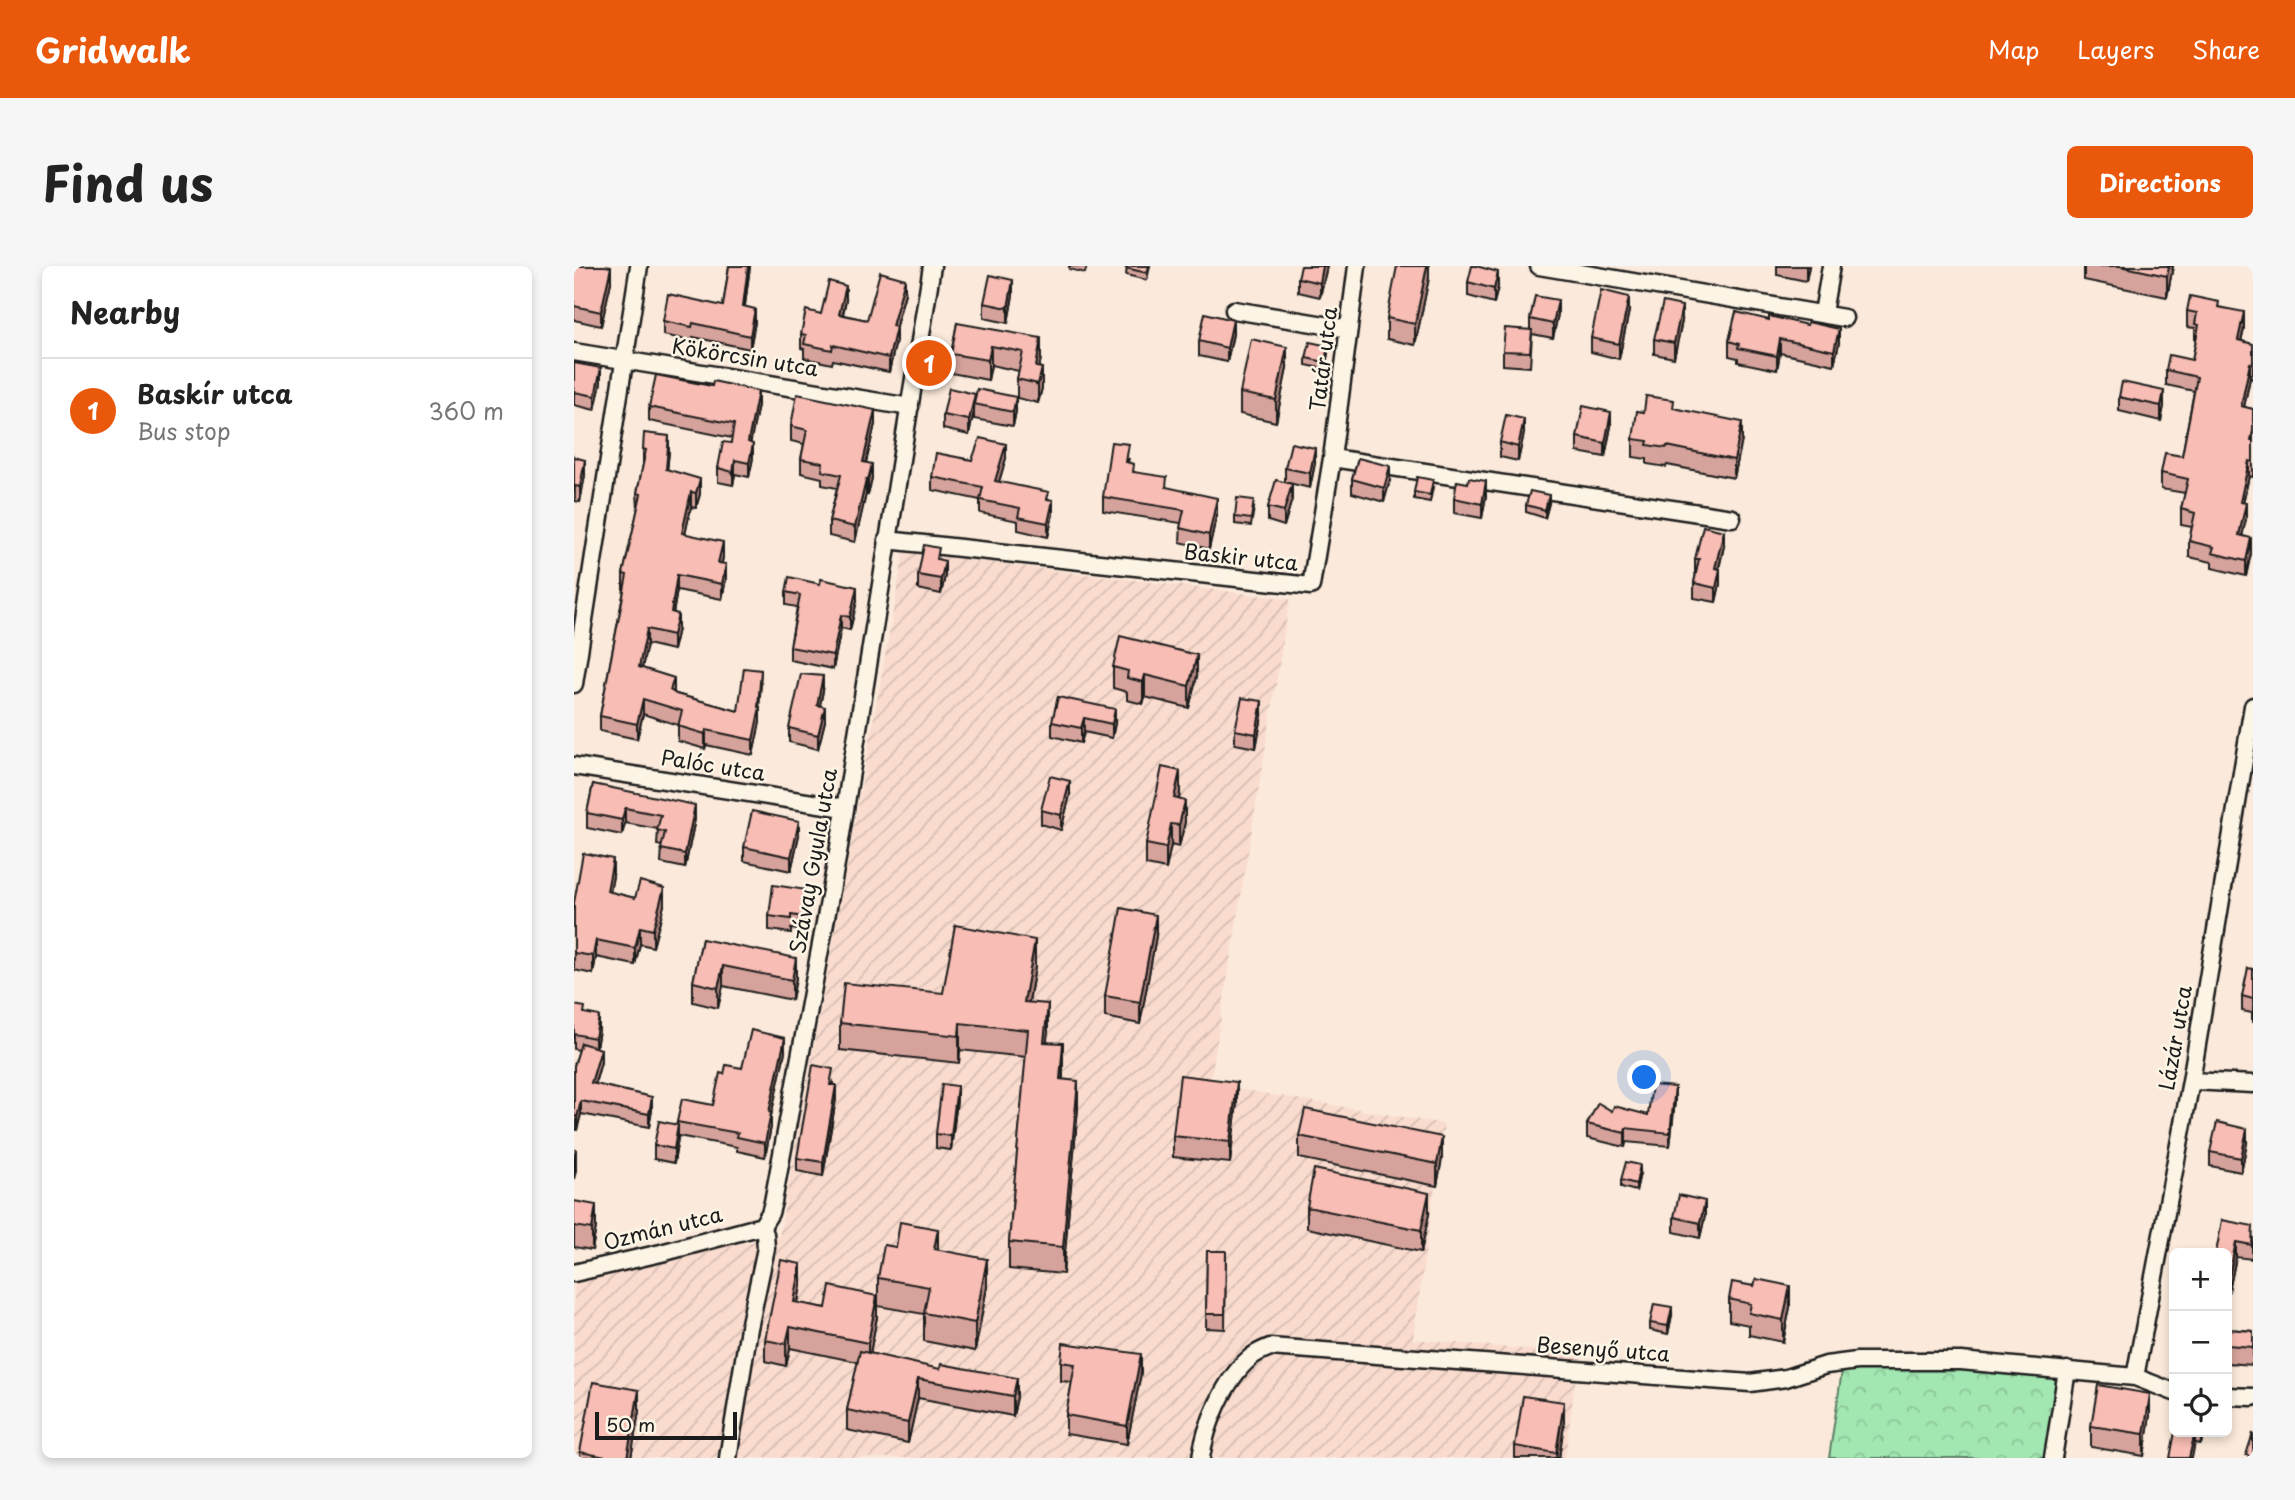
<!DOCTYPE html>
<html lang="en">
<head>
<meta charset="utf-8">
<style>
  :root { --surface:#fff; --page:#f6f6f6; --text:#222; --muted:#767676; --line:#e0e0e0; --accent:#ea580c }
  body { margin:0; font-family:"Playpen Sans",sans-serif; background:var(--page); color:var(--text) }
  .controls { position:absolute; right:21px; bottom:21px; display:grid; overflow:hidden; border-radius:10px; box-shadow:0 4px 10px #0003 }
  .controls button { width:63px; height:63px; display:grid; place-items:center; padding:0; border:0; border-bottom:2px solid var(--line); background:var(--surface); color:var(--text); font:35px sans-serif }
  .scale { position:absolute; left:21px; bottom:18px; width:142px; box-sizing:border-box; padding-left:7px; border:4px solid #1c1c1c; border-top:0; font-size:19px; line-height:24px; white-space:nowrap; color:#1c1c1c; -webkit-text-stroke:5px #fcf5e5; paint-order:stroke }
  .you { position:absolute; left:1071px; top:812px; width:24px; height:24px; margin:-18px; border:5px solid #fff; border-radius:50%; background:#1a73e8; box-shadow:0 0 0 10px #1a73e833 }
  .badge { display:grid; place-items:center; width:46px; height:46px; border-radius:50%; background:var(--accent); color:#fff; font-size:23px; font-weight:700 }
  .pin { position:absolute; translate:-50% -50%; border:4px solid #fff; box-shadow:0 2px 7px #0006 }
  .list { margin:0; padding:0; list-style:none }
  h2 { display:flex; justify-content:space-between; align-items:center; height:91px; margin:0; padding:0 28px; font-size:30px }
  h2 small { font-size:23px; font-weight:400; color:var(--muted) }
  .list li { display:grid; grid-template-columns:46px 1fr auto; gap:21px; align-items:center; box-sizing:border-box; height:105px; padding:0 28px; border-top:2px solid var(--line) }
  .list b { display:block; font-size:26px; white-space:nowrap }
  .list p { margin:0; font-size:23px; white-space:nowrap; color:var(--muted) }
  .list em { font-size:23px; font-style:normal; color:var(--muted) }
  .icon { flex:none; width:38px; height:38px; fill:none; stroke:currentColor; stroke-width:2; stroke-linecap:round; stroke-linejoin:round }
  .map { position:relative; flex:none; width:1679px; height:1192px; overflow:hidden; border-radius:10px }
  header { display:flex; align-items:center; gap:42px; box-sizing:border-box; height:98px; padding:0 35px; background:var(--accent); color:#fff }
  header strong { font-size:33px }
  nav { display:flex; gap:38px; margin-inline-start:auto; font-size:24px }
  .intro { display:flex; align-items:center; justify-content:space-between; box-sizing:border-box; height:168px; padding:0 42px }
  h1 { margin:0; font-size:49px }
  .button { padding:18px 32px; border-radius:10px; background:var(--accent); color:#fff; font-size:24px; font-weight:700 }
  main { display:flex; gap:42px; padding:0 42px }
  aside { flex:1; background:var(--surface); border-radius:10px; box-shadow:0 4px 10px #0003 }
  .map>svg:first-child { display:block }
  .industrial { fill:url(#industrial-furrows) }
  .forest { fill:url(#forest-crowns); stroke:#5f8167; stroke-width:2 }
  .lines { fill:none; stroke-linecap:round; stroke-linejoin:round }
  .minor-casing { stroke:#1c1c1c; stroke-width:21 }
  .minor { stroke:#fcf5e5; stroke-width:16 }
  .wall { fill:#d5a39b; stroke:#1c1c1c; stroke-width:2 }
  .shaded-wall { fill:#ae847e; stroke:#1c1c1c; stroke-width:2 }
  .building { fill:#f8bdb4; stroke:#1c1c1c; stroke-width:2 }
  .labels { text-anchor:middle; stroke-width:5; stroke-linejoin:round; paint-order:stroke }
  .street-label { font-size:21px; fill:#1c1c1c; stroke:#fcf5e5 }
</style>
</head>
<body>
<header>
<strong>Gridwalk</strong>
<nav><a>Map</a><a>Layers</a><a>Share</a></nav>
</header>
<div class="intro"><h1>Find us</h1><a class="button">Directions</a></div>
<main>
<aside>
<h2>Nearby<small></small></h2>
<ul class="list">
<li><span class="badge">1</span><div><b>Baskír utca</b><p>Bus stop</p></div><em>360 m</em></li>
</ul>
</aside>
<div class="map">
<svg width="1679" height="1192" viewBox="0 0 1679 1192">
  <defs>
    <pattern id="industrial-furrows" width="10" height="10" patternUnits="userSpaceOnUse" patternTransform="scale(1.75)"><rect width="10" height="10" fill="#fadccf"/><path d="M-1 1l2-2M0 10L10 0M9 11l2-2" fill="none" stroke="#d6bcb1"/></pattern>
    <pattern id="forest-crowns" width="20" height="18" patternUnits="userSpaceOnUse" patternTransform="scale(1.75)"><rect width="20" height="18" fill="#a2e6b2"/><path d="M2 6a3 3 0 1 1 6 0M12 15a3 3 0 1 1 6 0" fill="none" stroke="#8bc598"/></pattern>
  </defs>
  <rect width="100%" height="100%" fill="#fbeadb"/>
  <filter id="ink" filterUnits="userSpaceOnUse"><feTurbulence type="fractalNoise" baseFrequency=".0143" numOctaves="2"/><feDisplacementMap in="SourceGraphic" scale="14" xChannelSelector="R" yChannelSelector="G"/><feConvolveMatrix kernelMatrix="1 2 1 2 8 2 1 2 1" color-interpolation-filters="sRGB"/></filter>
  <g filter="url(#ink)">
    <path class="industrial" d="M 330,286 L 716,333 L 636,818 L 870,858 L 839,1073 L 1005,1088 L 991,1192 L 0,1192 L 0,1007 L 205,971 Z"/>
    <path class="forest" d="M 1270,1091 L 1487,1113 L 1475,1192 L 1255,1192 Z"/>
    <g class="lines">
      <defs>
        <path id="minor" d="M 965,0 L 1270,52
          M 660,44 L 775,63
          M 1249,47 L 1257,0
          M 0,86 L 336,141
          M 758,192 L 783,0
          M 313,274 L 737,320 L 758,192 L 1158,252
          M 0,418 L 65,0
          M 0,500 L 271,542
          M 1617,815 L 1679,818
          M 188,960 L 196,947 L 199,936 L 264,587 L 358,0
          M 0,1007 L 87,987 L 188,960
          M 1561,1111 L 1617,815 L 1679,440
          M 1653,1130 L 1679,1131
          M 154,1192 L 175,1062 L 192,982 L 191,968 L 188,960
          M 627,1192 C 631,1160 651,1113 676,1092 C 681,1087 689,1084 696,1081 L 1176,1117 L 1212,1112 L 1252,1099 L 1283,1095 L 1387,1095 L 1561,1111 L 1600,1126
          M 1479,1192 L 1493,1104"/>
      </defs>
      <use href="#minor" class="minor-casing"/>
      <use href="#minor" class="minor"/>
    </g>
    <path class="wall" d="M 0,0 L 37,16 L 27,60 L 0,54 Z
      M 155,0 L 176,0 L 171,40 L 181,56 L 176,83 L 119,71 L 118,75 L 89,69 L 89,55 L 149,40 Z
      M 495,0 L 513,0 L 511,7 L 495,3 Z
      M 553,0 L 576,0 L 573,14 L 552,9 Z
      M 753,0 L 746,31 L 724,26 L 724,12 Z
      M 855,0 L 855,12 L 841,79 L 813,73 L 813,52 Z
      M 1203,0 L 1235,0 L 1232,15 L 1203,9 Z
      M 1510,0 L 1599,0 L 1593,31 L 1510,14 Z
      M 894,16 L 924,21 L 920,37 L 894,30 Z
      M 331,27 L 322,61 L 322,75 L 315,106 L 259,94 L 258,98 L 230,92 L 230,83 L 227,82 L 227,68 L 247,48 L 272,34 L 269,49 L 293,54 Z
      M 439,29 L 434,57 L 410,52 L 410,37 Z
      M 1645,41 L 1670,62 L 1667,75 L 1679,78 L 1679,113 L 1676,112 L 1670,141 L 1679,143 L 1679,211 L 1675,210 L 1669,237 L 1672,253 L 1668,270 L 1677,287 L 1672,310 L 1638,302 L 1638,296 L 1615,291 L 1615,275 L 1618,261 L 1607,259 L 1607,243 L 1611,227 L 1587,223 L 1587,207 L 1608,190 L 1620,125 L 1592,119 L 1592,104 L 1618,94 L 1622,74 L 1621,74 L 1621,62 L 1613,61 L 1613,45 Z
      M 1055,45 L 1045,93 L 1017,86 L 1017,72 Z
      M 1162,46 L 1265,77 L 1260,99 L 1206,87 L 1203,104 L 1164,96 L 1164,92 L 1155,90 L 1155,75 Z
      M 984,48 L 979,72 L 958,68 L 956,101 L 929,99 L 929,85 L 956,63 L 956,53 Z
      M 1108,55 L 1100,92 L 1080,88 L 1080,73 Z
      M 383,57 L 467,92 L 465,102 L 468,122 L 464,137 L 443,132 L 443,113 L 445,105 L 417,99 L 414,114 L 377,107 L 377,88 Z
      M 659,68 L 653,96 L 625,90 L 625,75 Z
      M 754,87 L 751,103 L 732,99 L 732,92 Z
      M 0,97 L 27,116 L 21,144 L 0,139 Z
      M 713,102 L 702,156 L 666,148 L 666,127 Z
      M 1545,131 L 1590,140 L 1587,155 L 1545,145 Z
      M 401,135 L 442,145 L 439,160 L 400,153 L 400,145 L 395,169 L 369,163 L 369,149 Z
      M 184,139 L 176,177 L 179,192 L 175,211 L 161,208 L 159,219 L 144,216 L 144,202 L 157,177 L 158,172 L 75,155 L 75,141 Z
      M 1100,142 L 1168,174 L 1160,212 L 1093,199 L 1092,201 L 1073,198 L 1073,193 L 1059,191 L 1059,173 L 1070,146 Z
      M 301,158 L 292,196 L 298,212 L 294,229 L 292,228 L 281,276 L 255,270 L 255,255 L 263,222 L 248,219 L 248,212 L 227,207 L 227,193 L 230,178 L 217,175 L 217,160 Z
      M 1037,160 L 1031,191 L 1003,186 L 1003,171 Z
      M 950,167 L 944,195 L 926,191 L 926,176 Z
      M 69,183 L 95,185 L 93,204 L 126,228 L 122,242 L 117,241 L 111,268 L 149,291 L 148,297 L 152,313 L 148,333 L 103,324 L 99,347 L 104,363 L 99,384 L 73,378 L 68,402 L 102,428 L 164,445 L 187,419 L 185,441 L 186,456 L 179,489 L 132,479 L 131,483 L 104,475 L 104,459 L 69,448 L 63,473 L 26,465 L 26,450 L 50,324 L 49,323 L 49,308 L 64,242 L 63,227 L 69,199 Z
      M 0,191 L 11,209 L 6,236 L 1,235 Z
      M 432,192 L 425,216 L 475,233 L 479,248 L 474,271 L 444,264 L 444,255 L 406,247 L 406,234 L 358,224 L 358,211 L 398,194 Z
      M 555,192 L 554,197 L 560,206 L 643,247 L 635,283 L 606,276 L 607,257 L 529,245 L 529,231 Z
      M 741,197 L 736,222 L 715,217 L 718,233 L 710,260 L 694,255 L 694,241 L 711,216 L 711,202 Z
      M 778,213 L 816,214 L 810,236 L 778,227 Z
      M 894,217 L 912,230 L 908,252 L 880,247 L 880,232 Z
      M 859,221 L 856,236 L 840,233 L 840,226 Z
      M 975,237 L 971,252 L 952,246 L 952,239 Z
      M 680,242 L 677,260 L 661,258 L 661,251 Z
      M 1150,280 L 1145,303 L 1146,318 L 1142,336 L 1120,332 L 1120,317 L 1122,307 L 1121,307 L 1121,293 Z
      M 365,294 L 371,310 L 367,328 L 344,323 L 344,309 Z
      M 212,326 L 283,335 L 276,364 L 267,362 L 259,403 L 216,394 L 216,381 L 223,341 L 212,339 Z
      M 539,401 L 623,410 L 615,442 L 571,431 L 569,438 L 553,434 L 553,426 L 539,422 Z
      M 249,425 L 246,439 L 251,455 L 244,483 L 215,476 L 215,462 Z
      M 484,431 L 541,457 L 538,472 L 510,466 L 507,477 L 478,470 L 478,456 Z
      M 688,450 L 682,482 L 661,478 L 661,464 Z
      M 19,518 L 121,553 L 111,602 L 87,597 L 88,580 L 83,579 L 84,563 L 51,557 L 48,569 L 13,562 L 13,547 Z
      M 606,527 L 605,533 L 611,556 L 605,581 L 597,579 L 592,603 L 572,599 L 572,578 Z
      M 496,529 L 487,564 L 467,558 L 467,544 Z
      M 225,569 L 217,605 L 170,595 L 170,581 Z
      M 39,610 L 36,626 L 90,639 L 79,681 L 66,678 L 61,699 L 22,691 L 19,708 L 0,704 L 0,637 Z
      M 233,638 L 230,665 L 217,663 L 217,667 L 195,664 L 195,650 Z
      M 582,670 L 566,758 L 531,751 L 531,730 Z
      M 128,673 L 222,712 L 218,734 L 149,720 L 144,742 L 119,736 L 119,716 Z
      M 461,701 L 455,736 L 474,765 L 472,776 L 489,804 L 489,813 L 504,842 L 489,1008 L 435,1003 L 435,976 L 452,791 L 386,784 L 385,797 L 266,784 L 266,757 Z
      M 1679,703 L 1679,756 L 1678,756 L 1678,747 L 1668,745 L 1668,730 Z
      M 0,739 L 11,747 L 25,764 L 22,782 L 27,796 L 21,818 L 78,844 L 75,861 L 7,848 L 3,864 L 0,863 L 0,800 L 5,784 L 0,783 Z
      M 211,786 L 197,850 L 197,861 L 191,891 L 163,885 L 163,881 L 104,870 L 100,897 L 80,893 L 80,879 L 103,859 L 103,856 L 139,839 L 150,808 Z
      M 259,816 L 262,833 L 249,910 L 223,905 L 223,892 Z
      M 383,834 L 377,884 L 362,882 L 362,868 Z
      M 1101,835 L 1096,880 L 1052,876 L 1051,881 L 1013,872 L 1013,858 L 1038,845 L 1074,849 Z
      M 663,837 L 656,897 L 599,891 L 599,870 Z
      M 725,870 L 868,892 L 863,920 L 725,892 Z
      M 1673,877 L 1667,906 L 1636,900 L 1636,886 Z
      M 1066,907 L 1062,925 L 1047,921 L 1047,914 Z
      M 0,935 L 22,961 L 18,984 L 0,981 Z
      M 733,941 L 855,948 L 847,986 L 733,962 Z
      M 1131,950 L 1126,972 L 1100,966 L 1100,951 Z
      M 1648,954 L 1679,971 L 1679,985 L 1678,993 L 1662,991 L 1655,1025 L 1653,1024 L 1653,987 Z
      M 322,981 L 364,984 L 413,1021 L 401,1085 L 350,1075 L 350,1048 L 304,1040 L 304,1012 Z
      M 633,985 L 652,985 L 651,1063 L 632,1062 Z
      M 227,1019 L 224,1037 L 303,1051 L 296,1087 L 443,1131 L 439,1150 L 344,1132 L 334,1177 L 273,1164 L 273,1144 L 284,1096 L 216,1082 L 212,1100 L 191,1095 L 191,1074 Z
      M 1155,1033 L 1216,1041 L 1209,1076 L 1175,1069 L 1175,1059 L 1155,1055 Z
      M 1098,1049 L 1094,1068 L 1076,1064 L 1076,1057 Z
      M 1653,1063 L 1679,1065 L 1679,1099 L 1653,1097 Z
      M 487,1096 L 567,1107 L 553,1178 L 492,1168 L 492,1149 L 498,1116 L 487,1115 Z
      M 65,1145 L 57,1192 L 6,1192 L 6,1186 Z
      M 1576,1149 L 1570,1190 L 1517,1181 L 1517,1160 Z
      M 990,1158 L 985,1192 L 941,1192 L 941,1180 Z
      M 1601,1166 L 1630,1166 L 1627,1178 L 1621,1177 Z"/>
    <path class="shaded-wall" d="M 174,0 L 176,0 L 169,53 L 169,40 Z
      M 749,0 L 753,0 L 746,31 L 746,17 Z
      M 853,0 L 855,0 L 855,12 L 841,79 L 841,58 Z
      M 1232,0 L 1235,0 L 1232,15 Z
      M 1595,0 L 1599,0 L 1593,31 L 1593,10 Z
      M 37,1 L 37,16 L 27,60 L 27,46 Z
      M 924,6 L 924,21 L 920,37 L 920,23 Z
      M 331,13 L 331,27 L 318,74 L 318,60 Z
      M 439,14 L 439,29 L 434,57 L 434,42 Z
      M 272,20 L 272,34 L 265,62 L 265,48 Z
      M 1055,31 L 1055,45 L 1045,93 L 1045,78 Z
      M 984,34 L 984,48 L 979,72 L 979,58 Z
      M 1108,40 L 1108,55 L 1100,92 L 1100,77 Z
      M 181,43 L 181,56 L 176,83 L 176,70 Z
      M 1670,46 L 1670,62 L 1664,90 L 1664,74 Z
      M 659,54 L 659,68 L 653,96 L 653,82 Z
      M 322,61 L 322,75 L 315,106 L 315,92 Z
      M 1265,63 L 1265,77 L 1260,99 L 1260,85 Z
      M 467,72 L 467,92 L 462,120 L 462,101 Z
      M 1206,73 L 1206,87 L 1203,104 L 1203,90 Z
      M 417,80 L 417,99 L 414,114 L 414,94 Z
      M 754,80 L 754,87 L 751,103 L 751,96 Z
      M 713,81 L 713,102 L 702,156 L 702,134 Z
      M 1676,97 L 1676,112 L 1667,156 L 1667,140 Z
      M 27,102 L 27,116 L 21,144 L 21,130 Z
      M 468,102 L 468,122 L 464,137 L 464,118 Z
      M 184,125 L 184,139 L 174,190 L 174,176 Z
      M 1590,125 L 1590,140 L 1587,155 L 1587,140 Z
      M 401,128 L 400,145 L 395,169 L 395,154 Z
      M 442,131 L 442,145 L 439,160 L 439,146 Z
      M 301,144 L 301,158 L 289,210 L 289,196 Z
      M 1037,146 L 1037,160 L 1031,191 L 1031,177 Z
      M 950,153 L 950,167 L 944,195 L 944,181 Z
      M 1168,156 L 1168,174 L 1160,212 L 1160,194 Z
      M 95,170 L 95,185 L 92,218 L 92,203 Z
      M 179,178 L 179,192 L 175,211 L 175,197 Z
      M 432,178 L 432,192 L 421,229 L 421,215 Z
      M 741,182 L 741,197 L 736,222 L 736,207 Z
      M 11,194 L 11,209 L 6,236 L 6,221 Z
      M 161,194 L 161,208 L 159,219 L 159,206 Z
      M 1675,195 L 1675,210 L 1666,251 L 1666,236 Z
      M 298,198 L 298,212 L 294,229 L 294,214 Z
      M 816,200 L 816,214 L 810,236 L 810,222 Z
      M 126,213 L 126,228 L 122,242 L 122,227 Z
      M 292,214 L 292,228 L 281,276 L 281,261 Z
      M 912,215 L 912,230 L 908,252 L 908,238 Z
      M 718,218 L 718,233 L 710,260 L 710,245 Z
      M 117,226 L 117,241 L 108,283 L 108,267 Z
      M 975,229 L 975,237 L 971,252 L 971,244 Z
      M 643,232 L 643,247 L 635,283 L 635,269 Z
      M 479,234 L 479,248 L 474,271 L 474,257 Z
      M 1672,237 L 1672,253 L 1665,284 L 1665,269 Z
      M 1150,265 L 1150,280 L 1141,317 L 1141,302 Z
      M 1677,272 L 1677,287 L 1672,310 L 1672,295 Z
      M 149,276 L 149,291 L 144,312 L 144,297 Z
      M 371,295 L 371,310 L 367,328 L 367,313 Z
      M 152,298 L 152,313 L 148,333 L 148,318 Z
      M 1146,303 L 1146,318 L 1142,336 L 1142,322 Z
      M 103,309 L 103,324 L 97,361 L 97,346 Z
      M 283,321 L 283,335 L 276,364 L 276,351 Z
      M 104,348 L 104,363 L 99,384 L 99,369 Z
      M 267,349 L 267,362 L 259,403 L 259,389 Z
      M 73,363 L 73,378 L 65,417 L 65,401 Z
      M 623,389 L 623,410 L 615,442 L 615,420 Z
      M 187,404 L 185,445 L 186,441 L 186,456 L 179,489 L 179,474 L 184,441 Z
      M 571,409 L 571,431 L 569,438 L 569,416 Z
      M 249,410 L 249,425 L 243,453 L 243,439 Z
      M 100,412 L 100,427 L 96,424 Z
      M 69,433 L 69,448 L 63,473 L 63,458 Z
      M 688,435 L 688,450 L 682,482 L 682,468 Z
      M 251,441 L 251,455 L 244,483 L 244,469 Z
      M 541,443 L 541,457 L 538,472 L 538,458 Z
      M 510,452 L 510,466 L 507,477 L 507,462 Z
      M 132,464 L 132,479 L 131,483 L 131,468 Z
      M 606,505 L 606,527 L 600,554 L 600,532 Z
      M 496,515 L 496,529 L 487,564 L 487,549 Z
      M 611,535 L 611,556 L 605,581 L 605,559 Z
      M 121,539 L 121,553 L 111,602 L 111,588 Z
      M 51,542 L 51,557 L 48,569 L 48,554 Z
      M 225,555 L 225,569 L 217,605 L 217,591 Z
      M 597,558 L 597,579 L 592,603 L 592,582 Z
      M 39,593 L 39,610 L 33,642 L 33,625 Z
      M 90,622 L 90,639 L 79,681 L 79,664 Z
      M 233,624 L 233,638 L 230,665 L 230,651 Z
      M 582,649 L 582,670 L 566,758 L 566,736 Z
      M 66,661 L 66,678 L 61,699 L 61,682 Z
      M 22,674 L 22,691 L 19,708 L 19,690 Z
      M 461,674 L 461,701 L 450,763 L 450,736 Z
      M 222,692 L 222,712 L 218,734 L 218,714 Z
      M 149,700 L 149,720 L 144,742 L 144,722 Z
      M 474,738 L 474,765 L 470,803 L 470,776 Z
      M 25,750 L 25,764 L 21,787 L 21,772 Z
      M 386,757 L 386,784 L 385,797 L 385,770 Z
      M 211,772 L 211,786 L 197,850 L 197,861 L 191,891 L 191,877 L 195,846 Z
      M 489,777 L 489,804 L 486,840 L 486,813 Z
      M 27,783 L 27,796 L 17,830 L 17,817 Z
      M 504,815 L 504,842 L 489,1008 L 489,981 Z
      M 663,816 L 663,837 L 656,897 L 656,876 Z
      M 262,819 L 262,833 L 249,910 L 249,896 Z
      M 383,820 L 383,834 L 377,884 L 377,870 Z
      M 1101,821 L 1101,835 L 1096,880 L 1096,867 Z
      M 78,831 L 78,844 L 75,861 L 75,848 Z
      M 7,835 L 7,848 L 3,864 L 3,851 Z
      M 104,859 L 104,873 L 100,897 L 100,883 Z
      M 1052,862 L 1052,876 L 1051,881 L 1051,867 Z
      M 1673,863 L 1673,877 L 1667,906 L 1667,892 Z
      M 868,871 L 868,892 L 863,920 L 863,898 Z
      M 2,883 L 2,905 L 0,913 L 0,892 Z
      M 1066,899 L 1066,907 L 1062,925 L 1062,918 Z
      M 855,927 L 855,948 L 847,986 L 847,964 Z
      M 1131,935 L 1131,950 L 1126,972 L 1126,957 Z
      M 22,939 L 22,961 L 18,984 L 18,963 Z
      M 364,963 L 364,991 L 360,983 Z
      M 1679,971 L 1679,985 L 1678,993 L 1678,979 Z
      M 1662,976 L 1662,991 L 1655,1025 L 1655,1010 Z
      M 413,993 L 413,1021 L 401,1085 L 401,1057 Z
      M 227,998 L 227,1019 L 220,1057 L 220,1036 Z
      M 1216,1020 L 1216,1041 L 1209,1076 L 1209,1054 Z
      M 303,1030 L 303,1051 L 294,1098 L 294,1077 Z
      M 1098,1041 L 1098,1049 L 1094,1068 L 1094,1060 Z
      M 216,1061 L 216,1082 L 212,1100 L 212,1078 Z
      M 567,1088 L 567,1107 L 553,1178 L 553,1160 Z
      M 443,1112 L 443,1131 L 439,1150 L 439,1130 Z
      M 344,1113 L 344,1132 L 334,1177 L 334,1157 Z
      M 65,1124 L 65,1145 L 57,1192 L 53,1192 Z
      M 1576,1128 L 1576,1149 L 1570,1190 L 1570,1168 Z
      M 990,1136 L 990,1158 L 985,1192 L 982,1192 Z
      M 1621,1166 L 1621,1177 L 1618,1192 L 1615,1192 Z
      M 1627,1166 L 1630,1166 L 1627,1178 Z"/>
    <path class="building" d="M 0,0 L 31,0 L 37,1 L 27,46 L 0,40 Z
      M 155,0 L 174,0 L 169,40 L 181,43 L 176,70 L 119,57 L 118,61 L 89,55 L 94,28 L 149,40 Z
      M 553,0 L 575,0 L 573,7 L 552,2 Z
      M 727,0 L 749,0 L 746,17 L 724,12 Z
      M 823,0 L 853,0 L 841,58 L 813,52 Z
      M 898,0 L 902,0 L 924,6 L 920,23 L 894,16 Z
      M 1546,0 L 1595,0 L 1593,10 Z
      M 306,6 L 331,13 L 318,60 L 322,61 L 315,92 L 259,79 L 258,84 L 230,78 L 232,69 L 227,68 L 232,44 L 247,48 L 255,15 L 272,20 L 265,48 L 293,54 Z
      M 416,9 L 439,14 L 434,42 L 410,37 Z
      M 1027,24 L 1055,31 L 1045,78 L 1017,72 Z
      M 961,30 L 984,34 L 979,58 L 956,53 Z
      M 1616,30 L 1645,36 L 1644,41 L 1670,46 L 1664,74 L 1679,78 L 1679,98 L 1676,97 L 1667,140 L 1679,143 L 1679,165 L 1677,174 L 1679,174 L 1679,196 L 1675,195 L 1666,236 L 1672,237 L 1665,269 L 1677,272 L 1672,295 L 1638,287 L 1640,281 L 1615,275 L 1621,247 L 1607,243 L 1614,213 L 1587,207 L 1591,187 L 1608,190 L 1623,111 L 1592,104 L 1595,89 L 1618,94 L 1625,59 L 1621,58 L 1623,47 L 1613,45 Z
      M 1089,36 L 1108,40 L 1100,77 L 1080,73 Z
      M 1162,46 L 1195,54 L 1195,50 L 1233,59 L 1234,56 L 1265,63 L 1260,85 L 1206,73 L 1203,90 L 1164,82 L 1165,78 L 1155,75 Z
      M 631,47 L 659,54 L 653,82 L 625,75 Z
      M 383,57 L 467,72 L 462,101 L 468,102 L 464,118 L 443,113 L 449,86 L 417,80 L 414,94 L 377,88 Z
      M 931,62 L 958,64 L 956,86 L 929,85 Z
      M 677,73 L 713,81 L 702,134 L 666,127 Z
      M 736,76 L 754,80 L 751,96 L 732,92 Z
      M 0,97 L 27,102 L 21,130 L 0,126 Z
      M 82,109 L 138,120 L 139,115 L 184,125 L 174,176 L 179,178 L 175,197 L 161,194 L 159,206 L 144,202 L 149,176 L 157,177 L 160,158 L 75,141 Z
      M 1548,116 L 1590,125 L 1587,140 L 1545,131 Z
      M 375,122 L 401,128 L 395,154 L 369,149 Z
      M 403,123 L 442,131 L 439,146 L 400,138 Z
      M 223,128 L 301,144 L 289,196 L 298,198 L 294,214 L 292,214 L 281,261 L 255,255 L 267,209 L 248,205 L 249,197 L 227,193 L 233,164 L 217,160 Z
      M 1072,130 L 1100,134 L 1099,142 L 1168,156 L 1160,194 L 1093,180 L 1092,182 L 1073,179 L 1074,175 L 1059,173 L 1063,145 L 1070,146 Z
      M 1009,140 L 1037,146 L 1031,177 L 1003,171 Z
      M 932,149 L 950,153 L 944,181 L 926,176 Z
      M 70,167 L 95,170 L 92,203 L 126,213 L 122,227 L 117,226 L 108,267 L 149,276 L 144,297 L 152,298 L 148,318 L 103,309 L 97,346 L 104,348 L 99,369 L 73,363 L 65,401 L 100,412 L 96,424 L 102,428 L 164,445 L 170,402 L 187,404 L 184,441 L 186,441 L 179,474 L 132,464 L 131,468 L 104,460 L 108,445 L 69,433 L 63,458 L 26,450 L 53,309 L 49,308 L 67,228 L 63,227 L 72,184 L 69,183 Z
      M 406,172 L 432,178 L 421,215 L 475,226 L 473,233 L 479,234 L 474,257 L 444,251 L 446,242 L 406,234 L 409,221 L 358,211 L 362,187 L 398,194 Z
      M 537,176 L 555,178 L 552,196 L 560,198 L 559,206 L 593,211 L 592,221 L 643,232 L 635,269 L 606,262 L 610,244 L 529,231 Z
      M 717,177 L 741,182 L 736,207 L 711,202 Z
      M 0,191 L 11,194 L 6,221 L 1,220 L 0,226 Z
      M 784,192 L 816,200 L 810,222 L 778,213 Z
      M 843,211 L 859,214 L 856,229 L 840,226 Z
      M 895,212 L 912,215 L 908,238 L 880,232 L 883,215 L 894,217 Z
      M 702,214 L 718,218 L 710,245 L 694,241 Z
      M 956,225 L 975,229 L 971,244 L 952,239 Z
      M 663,232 L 680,234 L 677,253 L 661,251 Z
      M 1129,260 L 1150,265 L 1141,302 L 1146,303 L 1142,322 L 1120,317 L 1125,293 L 1121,293 Z
      M 350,279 L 365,282 L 363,293 L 371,295 L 367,313 L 344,309 Z
      M 215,311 L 246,318 L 247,313 L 283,321 L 276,351 L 267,349 L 259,389 L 216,381 L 226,329 L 212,326 Z
      M 546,370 L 623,389 L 615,420 L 571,409 L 569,416 L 553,412 L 554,405 L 539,401 Z
      M 227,408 L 249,410 L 243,439 L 251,441 L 244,469 L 215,462 Z
      M 484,431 L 541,443 L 538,458 L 510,452 L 507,462 L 478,456 Z
      M 668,432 L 688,435 L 682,468 L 661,464 Z
      M 588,501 L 606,505 L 600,532 L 611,535 L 605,559 L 597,558 L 592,582 L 572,578 Z
      M 476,510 L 496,515 L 487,549 L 467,544 Z
      M 19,518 L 121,539 L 111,588 L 87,583 L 91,566 L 83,564 L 87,549 L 51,542 L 48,554 L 13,547 Z
      M 178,545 L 225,555 L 217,591 L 170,581 Z
      M 9,587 L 39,593 L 33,625 L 61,632 L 66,615 L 90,622 L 79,664 L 66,661 L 61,682 L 22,674 L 19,690 L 0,687 L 0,637 Z
      M 199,619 L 233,624 L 230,651 L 217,649 L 217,653 L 195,650 Z
      M 547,642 L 582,649 L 566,736 L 531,730 Z
      M 381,659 L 461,674 L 450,736 L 474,738 L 470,776 L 489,777 L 486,813 L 504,815 L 489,981 L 435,976 L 454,764 L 386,757 L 385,770 L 266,757 L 270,717 L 369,727 Z
      M 128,673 L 222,692 L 218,714 L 149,700 L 144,722 L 119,716 Z
      M 1674,702 L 1679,703 L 1679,733 L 1668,730 Z
      M 0,739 L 11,741 L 10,747 L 25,750 L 21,772 L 0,768 Z
      M 177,764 L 211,772 L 195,846 L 197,847 L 191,877 L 163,871 L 164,867 L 103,856 L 108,833 L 139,839 L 146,807 L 150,808 L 152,799 L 168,802 Z
      M 7,777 L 27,783 L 17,817 L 78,831 L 75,848 L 7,835 L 3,851 L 0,850 L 0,800 Z
      M 239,799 L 259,803 L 256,819 L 262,819 L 249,896 L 223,892 Z
      M 606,809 L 663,816 L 656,876 L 599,870 Z
      M 368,818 L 383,820 L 377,870 L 362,868 Z
      M 1078,819 L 1101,821 L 1096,867 L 1052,862 L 1051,867 L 1013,858 L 1024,837 L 1038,845 L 1040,840 L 1074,849 Z
      M 731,843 L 868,871 L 863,898 L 725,870 Z
      M 85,855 L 104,859 L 100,883 L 80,879 Z
      M 1643,856 L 1673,863 L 1667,892 L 1636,886 Z
      M 1052,896 L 1066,899 L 1062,918 L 1047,914 Z
      M 740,903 L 855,927 L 847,964 L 733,941 Z
      M 1105,929 L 1131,935 L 1126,957 L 1100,951 Z
      M 0,935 L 22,939 L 18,963 L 0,960 Z
      M 1648,954 L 1679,960 L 1678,979 L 1662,976 L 1655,1010 L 1653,1010 L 1653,987 L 1642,987 Z
      M 326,956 L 364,963 L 360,983 L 413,993 L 401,1057 L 350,1047 L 355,1021 L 304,1012 L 310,979 L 322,981 Z
      M 633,985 L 652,985 L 651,1048 L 632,1048 Z
      M 207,994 L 227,998 L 220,1036 L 252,1042 L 256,1020 L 303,1030 L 294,1077 L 216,1061 L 212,1078 L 191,1074 Z
      M 1182,1013 L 1216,1020 L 1209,1054 L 1175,1047 L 1177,1038 L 1155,1033 L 1158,1016 L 1180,1020 Z
      M 1080,1038 L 1098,1041 L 1094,1060 L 1076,1057 Z
      M 1653,1063 L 1679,1065 L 1679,1081 L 1653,1079 Z
      M 489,1077 L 567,1088 L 553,1160 L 492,1149 L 501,1098 L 487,1096 Z
      M 286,1085 L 366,1103 L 367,1098 L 443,1112 L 439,1130 L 344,1113 L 334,1157 L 273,1144 Z
      M 19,1116 L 65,1124 L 53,1192 L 37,1192 L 6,1186 Z
      M 1524,1119 L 1576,1128 L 1570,1168 L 1517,1160 Z
      M 949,1130 L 990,1136 L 982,1187 L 941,1180 Z
      M 1601,1166 L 1621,1166 L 1615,1192 L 1596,1192 Z
      M 1679,1167 L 1679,1191 L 1672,1189 Z"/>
  </g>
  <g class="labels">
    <g class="street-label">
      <text transform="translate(171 92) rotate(9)" y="7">Kökörcsin utca</text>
      <text transform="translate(750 93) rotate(-83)" y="7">Tatár utca</text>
      <text transform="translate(667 292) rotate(6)" y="7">Baskir utca</text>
      <text transform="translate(139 500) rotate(9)" y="7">Palóc utca</text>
      <text transform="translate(240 595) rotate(-80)" y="7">Szávay Gyula utca</text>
      <text transform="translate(1602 772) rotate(-80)" y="7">Lázár utca</text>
      <text transform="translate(89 963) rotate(-14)" y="7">Ozmán utca</text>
      <text transform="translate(1029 1084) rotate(4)" y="7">Besenyő utca</text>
    </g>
  </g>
</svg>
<div class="controls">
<button>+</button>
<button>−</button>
<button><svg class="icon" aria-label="locate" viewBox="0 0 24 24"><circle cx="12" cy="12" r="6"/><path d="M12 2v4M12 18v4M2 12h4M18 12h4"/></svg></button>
</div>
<div class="scale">50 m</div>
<div class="you"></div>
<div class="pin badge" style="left:355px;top:97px">1</div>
</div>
</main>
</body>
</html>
